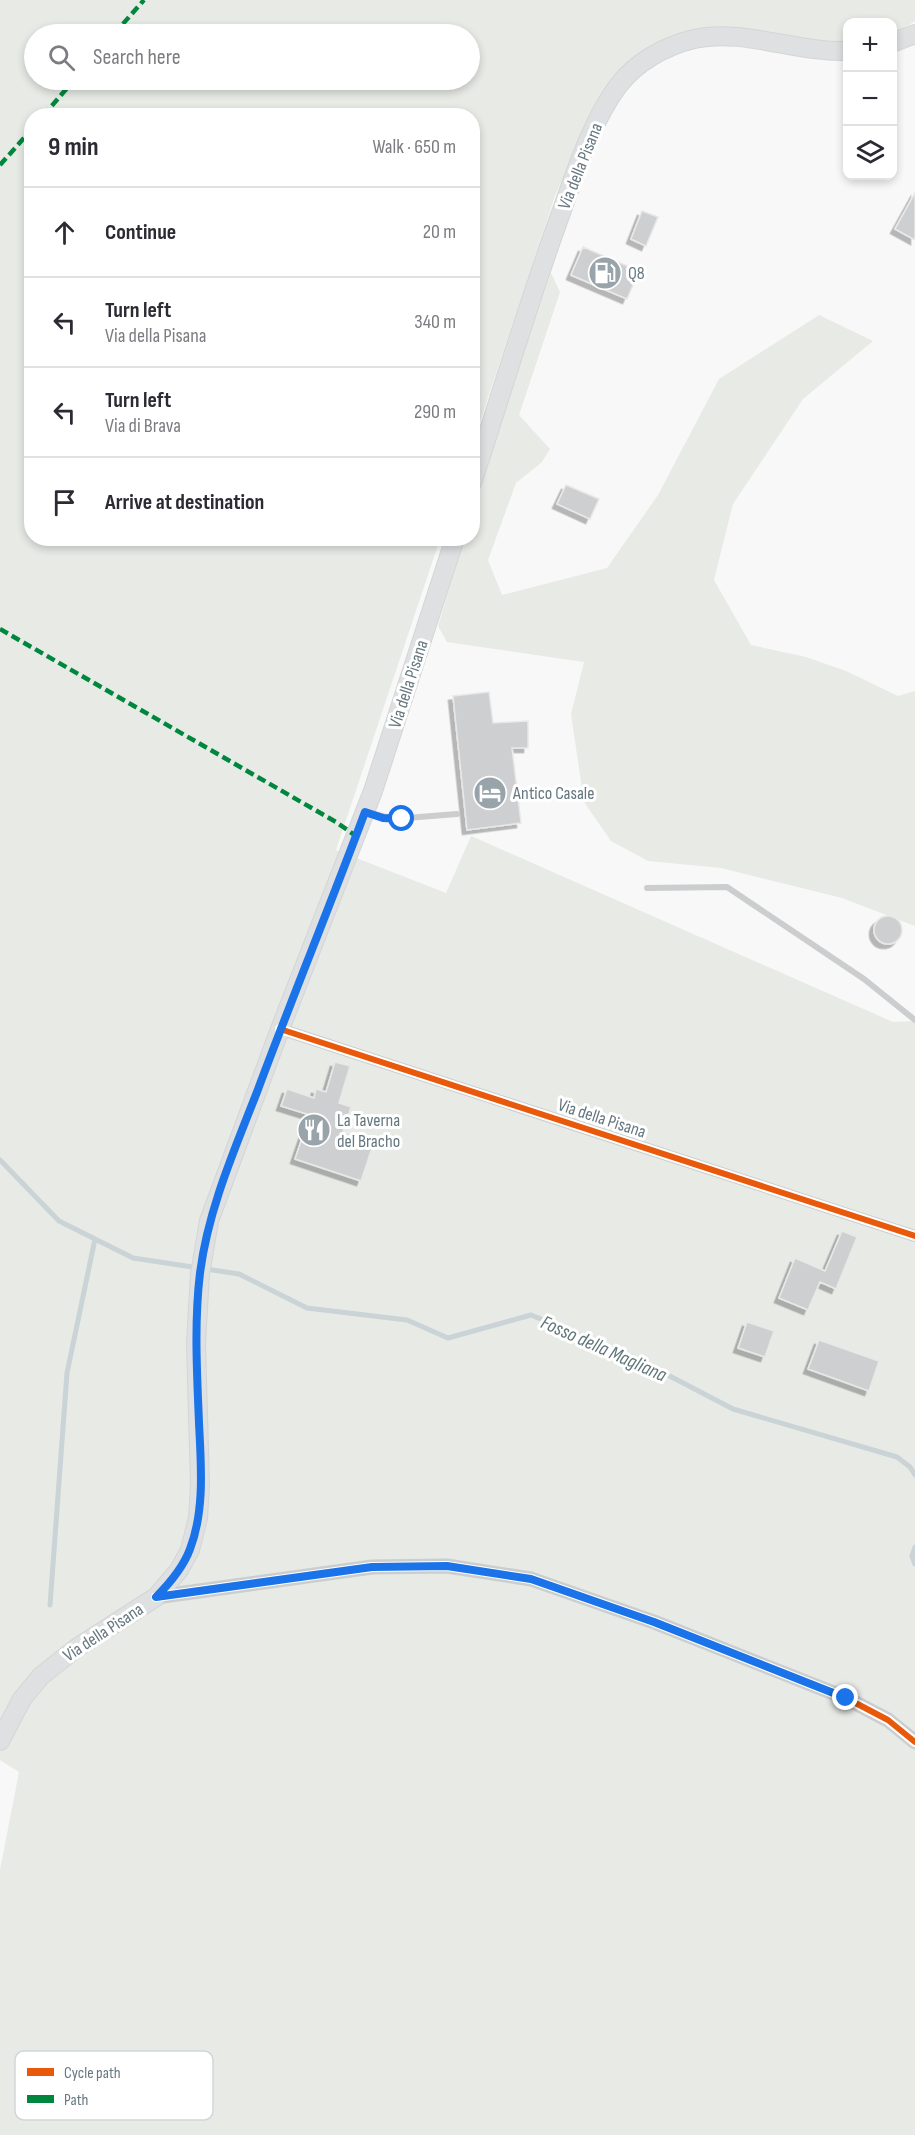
<!DOCTYPE html>
<html lang="en">
<head>
<meta charset="utf-8">
<style>
  :root { --surface:#fff; --page:#f2f2f3; --text:#2b2b33; --muted:#7c7c81; --line:#e1e1e2 }
  body { margin:0; font-family:"Sofia Sans Condensed",sans-serif; background:var(--page); color:var(--text) }
  .controls { position:absolute; right:18px; top:18px; display:grid; overflow:hidden; border-radius:12px; box-shadow:0 3px 9px #0003 }
  .controls button { width:54px; height:54px; display:grid; place-items:center; padding:0; border:0; border-bottom:2px solid var(--line); background:var(--surface); color:var(--text); font:30px sans-serif }
  .stop { position:absolute; width:18px; height:18px; margin:-14px; border:4px solid #1a73e8; border-radius:50%; background:#fff }
  .stop.end { background:#1a73e8; border-color:#fff; box-shadow:0 2px 6px #0008 }
  .list { margin:0; padding:0; list-style:none }
  h2 { display:flex; justify-content:space-between; align-items:center; height:78px; margin:0; padding:0 24px; font-size:26px }
  h2 small { font-size:20px; font-weight:400; color:var(--muted) }
  .list li { display:grid; grid-template-columns:39px 1fr auto; gap:18px; align-items:center; box-sizing:border-box; height:90px; padding:0 24px; border-top:2px solid var(--line) }
  .list b { display:block; font-size:22px; white-space:nowrap }
  .list p { margin:0; font-size:20px; white-space:nowrap; color:var(--muted) }
  .list em { font-size:20px; font-style:normal; color:var(--muted) }
  .icon { flex:none; width:33px; height:33px; fill:none; stroke:currentColor; stroke-width:2; stroke-linecap:round; stroke-linejoin:round }
  .map { position:relative; flex:none; width:915px; height:2135px; overflow:hidden }
  .search { position:absolute; background:var(--surface); box-shadow:0 3px 9px #0003; left:24px; top:24px; width:456px; height:66px; display:flex; align-items:center; gap:15px; box-sizing:border-box; padding:0 21px; border-radius:33px; color:var(--muted); font-size:22px }
  .panel { position:absolute; background:var(--surface); box-shadow:0 3px 9px #0003; left:24px; top:108px; width:456px; height:438px; border-radius:24px }
  .map>svg:first-child { display:block }
  .green { fill:#e8eae6; fill-rule:evenodd }
  .lines { fill:none; stroke-linecap:round; stroke-linejoin:round }
  .stream { stroke:#cad3d5; stroke-width:5 }
  .building { fill:#cecfd0; stroke:#e8e8e8; stroke-width:1.5; filter:url(#shadow) }
  .secondary-casing { stroke:#d4d5d6; stroke-width:20 }
  .service { stroke:#cbcdce; stroke-width:6 }
  .minor { stroke:#cbcdce; stroke-width:12 }
  .tertiary { stroke:#cbcdce; stroke-width:15 }
  .secondary { stroke:#dfe0e1; stroke-width:18 }
  .quiet { stroke:#00873e; stroke-width:4.5; stroke-dasharray:9 4.5; stroke-linecap:butt }
  .cycleway-casing { stroke:#fff; stroke-width:10 }
  .cycleway { stroke:#e8590c; stroke-width:6 }
  .route { stroke:#1a73e8; stroke-width:8 }
  .labels { text-anchor:middle; stroke-width:6; stroke-linejoin:round; paint-order:stroke }
  .street-label { font-size:18px; fill:#667780; stroke:#fff }
  .poi-label { font-size:18px; fill:#667780; stroke:#fff; text-anchor:start }
  .water-label { font-size:20px; font-style:italic; fill:#617679; stroke:#fff }
  .key { fill:#fff; stroke:#d1d6d9; stroke-width:1.5 }
  .key-label { font-size:16px; fill:#667780 }
</style>
</head>
<body>
<div class="map">
<svg width="915" height="2135" viewBox="0 0 915 2135">
  <defs>
    <filter id="shadow"><feDropShadow dx="-4.5" dy="4.5" stdDeviation="0" flood-color="#0004"/></filter>
  </defs>
  <rect width="100%" height="100%" fill="#f8f8f8"/>
  <path class="green" d="M 0,0 L 915,0 L 915,21 L 898,32 L 893,33 L 892,22 L 848,22 L 847,41 L 838,43 L 701,28 L 650,46 L 611,80 L 556,193 L 473,443 L 472,116 L 32,116 L 32,538 L 440,539 L 336,850 L 446,893 L 471,836 L 893,1022 L 915,1021 L 915,2135 L 0,2135 L 0,1870 L 19,1772 L 0,1760 ZM 34,34 L 470,34 L 470,80 L 34,80 Z
    M 551,273 L 560,292 L 519,415 L 550,449 L 542,462 L 516,483 L 488,560 L 502,595 L 607,568 L 658,495 L 719,379 L 819,315 L 873,341 L 803,399 L 733,504 L 714,580 L 751,645 L 806,657 L 846,671 L 898,696 L 915,691 L 915,926 L 842,898 L 721,868 L 648,861 L 611,841 L 584,802 L 571,714 L 584,662 L 447,642 L 438,626 L 464,539 L 472,538 L 473,509 L 506,398 Z"/>
  <g class="lines">
    <path class="stream" d="M 0,1160 L 59,1221 L 133,1258 L 239,1274 L 307,1308 L 407,1320 L 448,1338 L 531,1315 L 639,1360 L 733,1409 L 897,1457 L 910,1467 L 915,1475
      M 915,1547 L 912,1556 L 915,1564
      M 50,1605 L 67,1373 L 95,1239"/>
  </g>
  <path class="building" d="M 915,193 L 915,240 L 895,229 Z
    M 642,211 L 658,217 L 646,246 L 631,239 Z
    M 583,247 L 639,271 L 627,299 L 571,275 Z
    M 566,485 L 599,499 L 590,519 L 557,504 Z
    M 489,692 L 493,723 L 528,721 L 528,748 L 512,748 L 521,823 L 467,830 L 453,696 Z
    M874 930a14 14 0 1 1 28 0a14 14 0 1 1-28 0Z
    M 335,1062 L 350,1066 L 339,1103 L 351,1107 L 343,1132 L 374,1142 L 361,1181 L 295,1159 L 310,1115 L 281,1106 L 287,1089 L 314,1098 L 316,1089 L 326,1092 Z
    M 842,1231 L 857,1237 L 836,1289 L 820,1282 L 808,1310 L 779,1298 L 795,1258 L 825,1271 Z
    M 747,1322 L 774,1331 L 765,1357 L 738,1348 Z
    M 819,1340 L 879,1361 L 869,1391 L 808,1369 Z"/>
  <g class="lines">
    <defs>
      <path id="secondary" d="M 892,43 L 915,34
        M 472,483 C 502,392 529,300 562,210 C 576,171 593,119 618,86 C 636,62 665,46 694,39 C 743,28 797,53 848,51
        M 0,1741 L 22,1699 L 41,1676 L 75,1649 L 156,1597 L 179,1570 L 190,1550 L 198,1518 L 200,1486 L 196,1343 L 200,1274 L 209,1221 L 280,1029 L 373,791 L 455,538"/>
    </defs>
    <use href="#secondary" class="secondary-casing"/>
    <path class="service" d="M 366,812 L 394,819 L 457,814
      M 647,888 L 727,887 L 864,979 L 915,1020"/>
    <path class="minor" d="M 280,1029 L 915,1236"/>
    <path class="tertiary" d="M 156,1597 L 372,1567 L 447,1566 L 531,1579 L 654,1622 L 846,1698 L 888,1720 L 915,1742"/>
    <use href="#secondary" class="secondary"/>
    <path class="quiet" d="M 114,34 L 144,0
      M 43,116 L 74,80
      M 0,165 L 32,129
      M 0,629 L 336,822 L 356,836"/>
    <defs>
      <path id="cycleway" d="M 280,1029 L 915,1236
        M 156,1597 L 372,1567 L 447,1566 L 531,1579 L 654,1622 L 846,1698 L 888,1720 L 915,1742"/>
    </defs>
    <use href="#cycleway" class="cycleway-casing"/>
    <use href="#cycleway" class="cycleway"/>
  </g>
  <g class="lines">
    <path class="route" d="M 402,819 L 383,818 L 365,812 C 330,906 292,998 257,1092 C 234,1151 208,1210 200,1273 C 194,1323 197,1373 199,1423 C 201,1464 205,1510 190,1549 C 183,1568 170,1583 156,1597 L 372,1567 L 447,1566 L 531,1579 L 654,1622 L 846,1698"/>
  </g>
  <defs>
    <symbol id="fuel-disc" viewBox="-11 -11 22 22"><circle r="9.5" fill="#99a4aa" stroke="#fff"/><path d="M-5.5-6h7V0h2V4h1.3V-2.5L3-4.5l.8-.8L6-3V5H2.5V1h-1V6h-7ZM-4.2-4.7v3.2H.2V-4.7Z" fill="#fff"/></symbol>
    <symbol id="hotel-disc" viewBox="-11 -11 22 22"><circle r="9.5" fill="#99a4aa" stroke="#fff"/><path d="M-6-4.5h1.5V1H6V5H4.5V3h-9V5H-6ZM-4 0a1.8 1.8 0 1 1 3.6 0ZM.5 0V-2.5h3Q6-2.5 6 0Z" fill="#fff"/></symbol>
    <symbol id="restaurant-disc" viewBox="-11 -11 22 22"><circle r="9.5" fill="#99a4aa" stroke="#fff"/><path d="M-5-6h1v4h1v-4h1v4h1v-4h1v5L-1.5 .5V6h-2V.5L-5-1ZM5-6V6H3V1.5H1.5Q1.5-4 5-6Z" fill="#fff"/></symbol>
  </defs>
  <g fill-rule="evenodd">
    <use href="#fuel-disc" x="586" y="254" width="38" height="38"/>
    <use href="#hotel-disc" x="471" y="774" width="38" height="38"/>
    <use href="#restaurant-disc" x="295" y="1111" width="38" height="38"/>
  </g>
  <g class="labels">
    <g class="street-label">
      <text transform="translate(580 166) rotate(-68)" y="6">Via della Pisana</text>
      <text transform="translate(408 684) rotate(-72)" y="6">Via della Pisana</text>
      <text transform="translate(602 1118) rotate(18)" y="6">Via della Pisana</text>
      <text transform="translate(103 1632) rotate(-33)" y="6">Via della Pisana</text>
    </g>
    <g class="poi-label">
      <text x="628" y="279">Q8</text>
      <text x="513" y="799">Antico Casale</text>
      <text x="337" y="1126">La Taverna<tspan x="337" dy="21">del Bracho</tspan></text>
    </g>
    <g class="water-label">
      <text transform="translate(604 1348) rotate(24)" y="7">Fosso della Magliana</text>
    </g>
  </g>
  <rect x="15" y="2051" width="198" height="69" rx="9" class="key"/>
  <rect x="27" y="2068" width="27" height="8" fill="#e8590c"/>
  <rect x="27" y="2095" width="27" height="8" fill="#00873e"/>
  <g class="key-label">
    <text x="64" y="2078">Cycle path</text>
    <text x="64" y="2105">Path</text>
  </g>
</svg>
<div class="controls">
<button>+</button>
<button>−</button>
<button><svg class="icon" aria-label="layers" viewBox="0 0 24 24"><path d="M12 4l9 5-9 5-9-5zM3 14l9 5 9-5"/></svg></button>
</div>
<div class="stop" style="left:402px;top:819px"></div>
<div class="stop end" style="left:846px;top:1698px"></div>
<div class="search"><svg class="icon" aria-label="search" viewBox="0 0 24 24"><circle cx="10" cy="10" r="6"/><path d="M15 15l6 6"/></svg>Search here</div>
<section class="panel">
<h2>9 min<small>Walk · 650 m</small></h2>
<ul class="list">
<li><svg class="icon" aria-label="ahead" viewBox="0 0 24 24"><path d="M12 20V5M6 11l6-6 6 6"/></svg><div><b>Continue</b></div><em>20 m</em></li>
<li><svg class="icon" aria-label="left" viewBox="0 0 24 24"><path d="M17 20v-9H6M10 6l-5 5 5 5"/></svg><div><b>Turn left</b><p>Via della Pisana</p></div><em>340 m</em></li>
<li><svg class="icon" aria-label="left" viewBox="0 0 24 24"><path d="M17 20v-9H6M10 6l-5 5 5 5"/></svg><div><b>Turn left</b><p>Via di Brava</p></div><em>290 m</em></li>
<li><svg class="icon" aria-label="arrive" viewBox="0 0 24 24"><path d="M6 21V4h12l-3 4 3 4H6"/></svg><div><b>Arrive at destination</b></div></li>
</ul>
</section>
</div>
</body>
</html>
